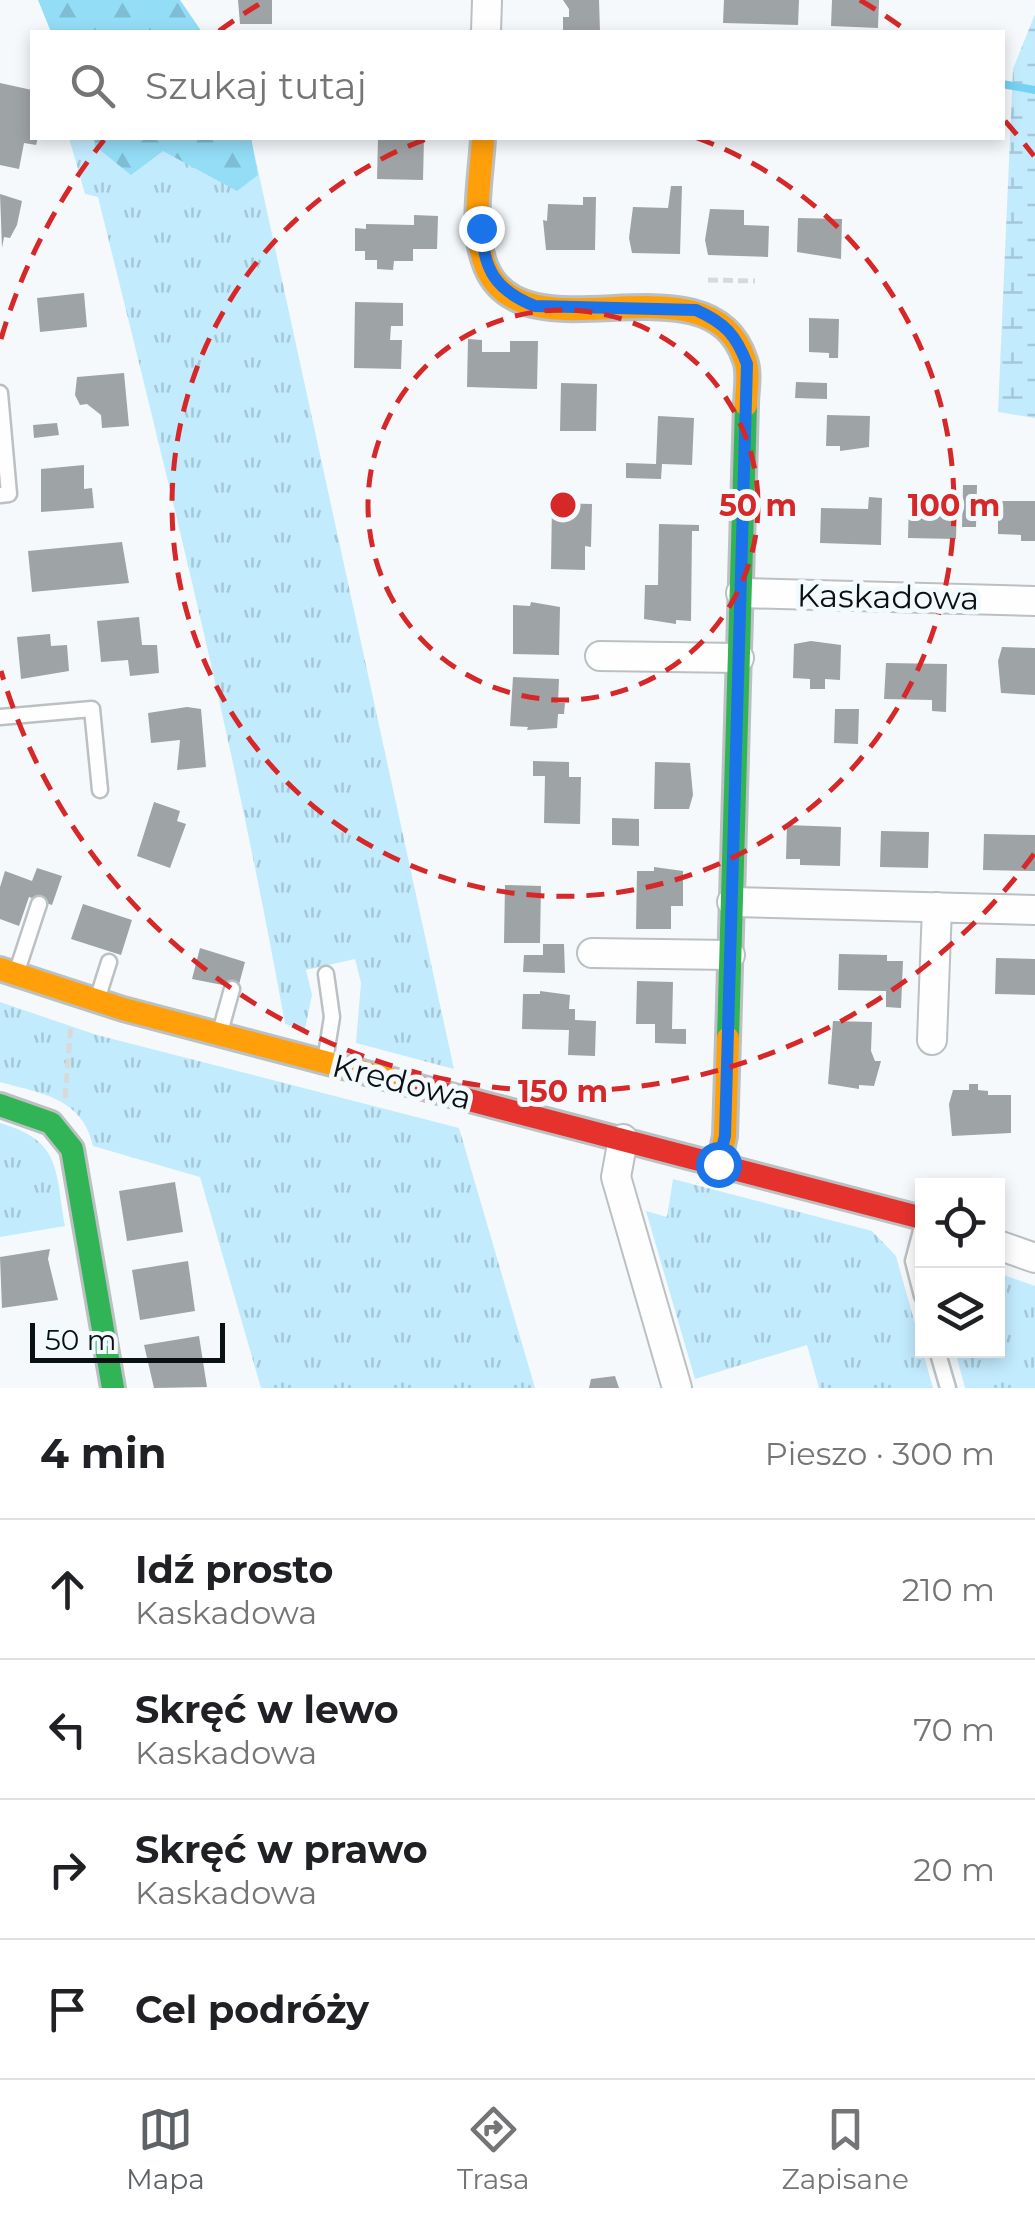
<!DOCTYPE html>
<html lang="pl">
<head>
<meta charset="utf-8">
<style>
  :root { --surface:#fff; --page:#f6f6f6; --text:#202124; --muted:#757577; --line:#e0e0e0; --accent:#5c6265 }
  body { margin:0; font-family:Montserrat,sans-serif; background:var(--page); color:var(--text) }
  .controls { position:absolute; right:30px; bottom:30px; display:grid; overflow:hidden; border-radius:0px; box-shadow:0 5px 15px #0003 }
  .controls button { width:90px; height:90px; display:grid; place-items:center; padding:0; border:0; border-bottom:2px solid var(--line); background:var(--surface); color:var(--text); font:50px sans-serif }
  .scale { position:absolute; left:30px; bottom:25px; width:195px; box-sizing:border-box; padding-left:10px; border:5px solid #0a1114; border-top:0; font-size:28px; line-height:35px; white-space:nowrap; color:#0a1114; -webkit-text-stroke:8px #f2fafe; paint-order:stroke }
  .stop { position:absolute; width:30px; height:30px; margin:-22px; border:8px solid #1a73e8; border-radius:50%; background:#fff }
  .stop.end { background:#1a73e8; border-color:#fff; box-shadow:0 2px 10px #0008 }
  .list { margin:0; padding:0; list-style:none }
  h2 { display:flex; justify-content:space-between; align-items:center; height:130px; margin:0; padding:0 40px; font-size:42px }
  h2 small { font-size:32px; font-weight:400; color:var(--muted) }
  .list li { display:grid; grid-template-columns:65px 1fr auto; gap:30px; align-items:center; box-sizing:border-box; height:140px; padding:0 40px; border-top:2px solid var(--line) }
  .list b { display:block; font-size:38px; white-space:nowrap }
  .list p { margin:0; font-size:32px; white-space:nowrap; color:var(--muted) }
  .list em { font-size:32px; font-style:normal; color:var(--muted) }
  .icon { flex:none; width:55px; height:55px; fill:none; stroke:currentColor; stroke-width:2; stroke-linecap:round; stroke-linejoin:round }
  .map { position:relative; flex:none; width:1035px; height:1388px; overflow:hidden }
  .search { position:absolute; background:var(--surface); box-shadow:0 5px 15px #0003; left:30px; right:30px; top:30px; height:110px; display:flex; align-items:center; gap:25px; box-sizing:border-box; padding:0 35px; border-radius:0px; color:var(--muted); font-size:38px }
  .sheet { height:690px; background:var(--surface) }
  nav { display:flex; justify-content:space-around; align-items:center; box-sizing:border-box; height:140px; border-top:2px solid var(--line); background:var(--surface); font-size:28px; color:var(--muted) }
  nav a { display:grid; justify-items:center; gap:5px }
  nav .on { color:var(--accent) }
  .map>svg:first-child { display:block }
  .grass { fill:url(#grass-tufts) }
  .forest { fill:url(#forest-firs) }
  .wetland { fill:url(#wetland-marsh) }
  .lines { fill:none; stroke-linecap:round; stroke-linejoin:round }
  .stream { stroke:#75d2f3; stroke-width:8 }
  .building { fill:#9ea3a5 }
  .lane-casing { stroke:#bbc0c3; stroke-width:19 }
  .street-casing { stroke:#bbc0c3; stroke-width:32 }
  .fast-casing { stroke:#bbc0c3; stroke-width:28 }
  .slow-casing { stroke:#bbc0c3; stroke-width:28 }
  .jam-casing { stroke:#bbc0c3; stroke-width:28 }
  .path { stroke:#d8dada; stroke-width:5; stroke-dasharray:10 5; stroke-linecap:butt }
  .lane { stroke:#fefefe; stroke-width:14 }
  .street { stroke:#fefefe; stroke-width:28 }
  .fast { stroke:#30b455; stroke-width:22 }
  .slow { stroke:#ff9f0a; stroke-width:22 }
  .jam { stroke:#e5322d; stroke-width:22 }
  .route { stroke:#1a73e8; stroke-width:12 }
  .ring { fill:none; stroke:#d62828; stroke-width:5; stroke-dasharray:18 12 }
  .labels { text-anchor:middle; stroke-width:10; stroke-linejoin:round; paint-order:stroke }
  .street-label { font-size:32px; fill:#0a1114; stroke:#f2fafe }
  .centre { fill:#d62828; stroke:#f2fafe; stroke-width:5 }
  .ring-label { font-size:30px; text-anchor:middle; font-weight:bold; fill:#d62828; stroke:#f2fafe; stroke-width:10; stroke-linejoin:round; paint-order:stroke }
</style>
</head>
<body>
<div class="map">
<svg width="1035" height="1388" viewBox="0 0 1035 1388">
  <defs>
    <pattern id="grass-tufts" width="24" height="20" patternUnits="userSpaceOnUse" patternTransform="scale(2.5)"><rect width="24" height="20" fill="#c2ebfd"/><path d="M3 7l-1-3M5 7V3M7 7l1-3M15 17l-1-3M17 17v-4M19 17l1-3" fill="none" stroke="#a5c8d8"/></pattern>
    <pattern id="forest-firs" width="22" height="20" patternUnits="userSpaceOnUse" patternTransform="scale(2.5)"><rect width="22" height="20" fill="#94ddf7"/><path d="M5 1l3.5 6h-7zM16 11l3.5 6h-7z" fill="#7ebdd3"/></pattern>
    <pattern id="wetland-marsh" width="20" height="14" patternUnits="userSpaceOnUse" patternTransform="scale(2.5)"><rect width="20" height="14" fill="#c2ebfd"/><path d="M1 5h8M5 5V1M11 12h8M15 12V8" fill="none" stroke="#a5c8d8"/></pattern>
  </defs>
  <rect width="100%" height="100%" fill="#f5f9fb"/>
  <path class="grass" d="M 69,138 L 251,138 L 454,1069 L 356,1043 L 361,983 L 355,959 L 306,970 L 312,995 L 305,1029 L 285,1024 C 235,745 166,472 98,197 L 85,194 Z
    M 0,1002 L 97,1035 L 459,1128 L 535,1388 L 261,1388 L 200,1177 L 93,1146 C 83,1098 40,1093 0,1082 Z
    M 0,1123 C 62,1141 55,1170 65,1226 L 0,1237 Z
    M 673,1179 L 872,1231 L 896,1256 L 933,1388 L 819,1388 L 807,1345 L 695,1379 L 646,1211 L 667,1217 Z
    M 998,1273 L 1035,1286 L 1035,1388 L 965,1388 L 955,1351 L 998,1350 Z"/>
  <path class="forest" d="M 38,0 L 180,0 L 202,32 L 51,32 Z
    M 94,138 L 251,138 L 258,175 L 237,191 L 163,151 L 131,175 L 95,146 Z"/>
  <path class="wetland" d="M 1035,14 L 1035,418 L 998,412 L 1013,69 Z"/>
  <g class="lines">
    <path class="stream" d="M 1002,84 L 1035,90"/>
  </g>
  <path class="building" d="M 238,0 L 272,0 L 272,24 L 240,24 Z
    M 563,0 L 599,0 L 600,32 L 563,32 L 563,17 L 569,17 L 569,9 Z
    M 724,0 L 799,0 L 798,25 L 723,23 Z
    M 832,0 L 879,0 L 878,28 L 831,26 Z
    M 0,83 L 32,90 L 32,138 L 38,138 L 36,145 L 24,143 L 19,169 L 0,165 Z
    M 378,138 L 424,138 L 423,180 L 377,179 Z
    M 671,186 L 682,186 L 680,254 L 632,253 L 629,238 L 633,207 L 668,208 Z
    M 0,194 L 22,201 L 17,225 L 10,238 L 4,237 L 2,248 Z
    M 583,197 L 596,197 L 595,250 L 546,250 L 543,220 L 547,221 L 548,204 L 583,205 Z
    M 710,209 L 744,210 L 744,225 L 769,226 L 768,257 L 708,255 L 705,240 Z
    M 414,215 L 438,216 L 437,249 L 413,249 L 413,261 L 394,261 L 393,270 L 377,269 L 377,260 L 365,260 L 365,251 L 355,251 L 355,228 L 366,229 L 366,224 L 414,225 Z
    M 798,218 L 842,219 L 841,259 L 797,252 Z
    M 84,293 L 87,327 L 40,332 L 37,298 Z
    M 355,302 L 403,303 L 403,326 L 391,326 L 390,340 L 402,340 L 401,369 L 354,368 Z
    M 809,318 L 839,319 L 838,358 L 829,358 L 829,353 L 809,352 Z
    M 468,339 L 482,340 L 482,352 L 510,352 L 510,341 L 538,341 L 537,389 L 467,387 Z
    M 124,373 L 129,426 L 102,428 L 101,415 L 87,404 L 80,405 L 75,395 L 77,377 Z
    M 796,382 L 827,383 L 827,399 L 795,398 Z
    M 561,383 L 597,384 L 596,431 L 560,431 Z
    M 827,415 L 870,416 L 869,447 L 840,451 L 840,446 L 826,446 Z
    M 658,416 L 694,418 L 692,465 L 662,464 L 661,479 L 626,478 L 626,463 L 656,464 Z
    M 57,423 L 59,435 L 34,438 L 33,425 Z
    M 84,465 L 84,489 L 92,488 L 94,508 L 41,512 L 41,469 Z
    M 963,485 L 977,485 L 976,527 L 962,527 Z
    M 869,497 L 882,498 L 881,545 L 820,543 L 821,508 L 868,509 Z
    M 998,501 L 1035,501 L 1035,541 L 1021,541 L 1021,535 L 998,534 Z
    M 909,502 L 957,503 L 956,539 L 908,538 Z
    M 552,503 L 592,504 L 591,547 L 585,546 L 585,570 L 551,569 Z
    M 659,524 L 699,525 L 699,531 L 692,531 L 691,621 L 676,620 L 676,624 L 644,619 L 645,585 L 658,585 Z
    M 122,542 L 129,583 L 32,592 L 28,551 Z
    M 531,602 L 560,607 L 559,655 L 513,654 L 513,605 L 530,606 Z
    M 139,617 L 142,645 L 157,645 L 159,673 L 130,676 L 128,660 L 101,662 L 97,621 Z
    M 50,634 L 51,646 L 67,645 L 69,671 L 21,679 L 17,637 Z
    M 811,641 L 841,645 L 840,680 L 825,679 L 825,689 L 810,689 L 810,679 L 793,678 L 794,644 Z
    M 1002,647 L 1035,648 L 1035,695 L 1001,693 L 998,661 Z
    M 886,663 L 947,664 L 946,712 L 932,711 L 932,700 L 884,699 Z
    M 513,677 L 559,679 L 558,703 L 565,703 L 564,714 L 558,714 L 557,728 L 527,730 L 528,727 L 510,726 Z
    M 187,707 L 201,709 L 206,767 L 177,770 L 180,740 L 151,743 L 148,713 Z
    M 835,709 L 859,709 L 858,744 L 834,743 Z
    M 533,761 L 569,762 L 569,777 L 581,777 L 580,824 L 544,823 L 545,776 L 533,776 Z
    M 655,762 L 690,763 L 693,795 L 689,809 L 654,809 Z
    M 154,802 L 180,811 L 177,821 L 186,824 L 170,868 L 137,856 Z
    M 612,818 L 639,819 L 639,846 L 612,845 Z
    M 787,825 L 841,827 L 840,866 L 800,865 L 800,859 L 786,859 Z
    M 881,831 L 929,832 L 928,868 L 880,867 Z
    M 984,834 L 1035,835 L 1035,871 L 983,870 Z
    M 654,867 L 683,871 L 683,906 L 671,906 L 671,929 L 636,929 L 637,871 L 654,871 Z
    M 37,868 L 62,876 L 52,905 L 29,897 L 19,926 L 0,919 L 0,887 L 5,871 L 32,881 Z
    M 505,885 L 541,886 L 540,943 L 504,943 Z
    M 83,904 L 132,920 L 121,955 L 71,939 Z
    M 543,944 L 564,944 L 565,973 L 523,972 L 524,955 L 543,955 Z
    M 200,948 L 245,962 L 238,988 L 192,979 Z
    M 839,954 L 887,955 L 887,961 L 903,961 L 901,1008 L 886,1007 L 886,991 L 838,990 Z
    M 996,958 L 1035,959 L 1035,995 L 995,994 Z
    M 637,981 L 673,982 L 672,1029 L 686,1029 L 686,1044 L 655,1043 L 655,1024 L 636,1024 Z
    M 540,991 L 570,995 L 569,1009 L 575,1009 L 575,1020 L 596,1021 L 595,1056 L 568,1055 L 569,1030 L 522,1029 L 523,994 L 540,994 Z
    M 833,1021 L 872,1022 L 871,1051 L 875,1061 L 881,1061 L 874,1086 L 859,1085 L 859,1089 L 828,1084 Z
    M 969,1084 L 978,1084 L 978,1090 L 988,1091 L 988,1095 L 1011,1095 L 1011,1133 L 952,1136 L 949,1104 L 953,1090 L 969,1090 Z
    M 175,1182 L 183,1232 L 127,1241 L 119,1191 Z
    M 50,1249 L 48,1259 L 58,1300 L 2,1308 L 0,1257 Z
    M 188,1261 L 195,1311 L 140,1320 L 132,1270 Z
    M 199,1336 L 207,1387 L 154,1388 L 144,1345 Z
    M 615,1376 L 619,1388 L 589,1388 L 591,1379 Z"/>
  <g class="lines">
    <defs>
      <path id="lane" d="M 0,393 L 9,494 L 0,495
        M 0,717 L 92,709 L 100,790
        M 16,974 L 39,904
        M 97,1000 L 109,962
        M 220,1032 L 232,989
        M 325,1061 L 332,1017 L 326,974
        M 922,1227 L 913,1261 L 922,1296
        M 937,1350 L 948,1388"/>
      <path id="street" d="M 486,32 L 487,0
        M 741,593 L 1035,601
        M 600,656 L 739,658
        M 732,902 L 1035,910
        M 592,953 L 730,955
        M 932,1040 L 937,907
        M 623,1139 L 616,1177 L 677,1388
        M 998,1245 L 1035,1258"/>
      <path id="fast" d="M 728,1038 L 746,405
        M 0,1105 L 51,1123 L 72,1149 L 113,1388"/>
      <path id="slow" d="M 483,138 C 481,179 470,228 486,267 C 525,362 709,250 745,360 C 750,373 746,391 746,405
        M 0,969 L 123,1009 L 412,1085
        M 719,1164 L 725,1136 L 728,1038"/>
      <path id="jam" d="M 412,1085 L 922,1218"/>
    </defs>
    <use href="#lane" class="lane-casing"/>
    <use href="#street" class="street-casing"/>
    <use href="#fast" class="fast-casing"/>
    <use href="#slow" class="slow-casing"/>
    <use href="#jam" class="jam-casing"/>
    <path class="path" d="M 708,280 L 755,281
      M 65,1098 L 71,1024"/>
    <use href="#lane" class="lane"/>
    <use href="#street" class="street"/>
    <use href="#fast" class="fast"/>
    <use href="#slow" class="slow"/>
    <use href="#jam" class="jam"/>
  </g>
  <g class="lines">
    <path class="route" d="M 481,228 C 484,270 495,290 535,306 L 696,310 C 725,323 736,335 747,364 L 725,1136 L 718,1164"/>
  </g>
  <g class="ring">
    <circle cx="563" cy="505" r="195"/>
    <path d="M697 138A391 391 0 1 1 429 138"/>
    <path d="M1034 854A586 586 0 0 1 1 671M1 339A586 586 0 0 1 104 140M219 31A586 586 0 0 1 266 0M860 0A586 586 0 0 1 907 31M1005 121A586 586 0 0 1 1034 156"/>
  </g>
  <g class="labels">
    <g class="street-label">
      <text transform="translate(888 597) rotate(1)" y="11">Kaskadowa</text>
      <text transform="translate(402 1082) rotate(14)" y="11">Kredowa</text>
    </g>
  </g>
  <circle cx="563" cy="505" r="15" class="centre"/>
  <g class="ring-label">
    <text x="758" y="516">50 m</text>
    <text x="954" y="516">100 m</text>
    <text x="563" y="1102">150 m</text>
  </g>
</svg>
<div class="controls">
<button><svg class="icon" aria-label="locate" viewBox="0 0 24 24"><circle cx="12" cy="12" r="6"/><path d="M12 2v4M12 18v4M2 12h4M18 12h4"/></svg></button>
<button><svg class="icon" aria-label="layers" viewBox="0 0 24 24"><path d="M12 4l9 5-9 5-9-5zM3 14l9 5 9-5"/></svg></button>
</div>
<div class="scale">50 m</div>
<div class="stop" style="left:718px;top:1164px"></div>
<div class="stop end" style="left:481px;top:228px"></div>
<div class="search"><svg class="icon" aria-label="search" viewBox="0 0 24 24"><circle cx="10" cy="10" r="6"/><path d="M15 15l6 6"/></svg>Szukaj tutaj</div>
</div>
<section class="sheet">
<h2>4 min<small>Pieszo · 300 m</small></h2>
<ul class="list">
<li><svg class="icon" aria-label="ahead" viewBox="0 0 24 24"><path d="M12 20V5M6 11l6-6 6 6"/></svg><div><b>Idź prosto</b><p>Kaskadowa</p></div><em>210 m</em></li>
<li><svg class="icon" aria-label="left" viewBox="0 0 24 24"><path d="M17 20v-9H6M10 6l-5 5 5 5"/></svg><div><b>Skręć w lewo</b><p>Kaskadowa</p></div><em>70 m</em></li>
<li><svg class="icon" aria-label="right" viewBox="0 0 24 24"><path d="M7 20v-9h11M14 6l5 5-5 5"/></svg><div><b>Skręć w prawo</b><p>Kaskadowa</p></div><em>20 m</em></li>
<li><svg class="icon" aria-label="arrive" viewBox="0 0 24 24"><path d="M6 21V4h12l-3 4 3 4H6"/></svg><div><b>Cel podróży</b></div></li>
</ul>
</section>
<nav>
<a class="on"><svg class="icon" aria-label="map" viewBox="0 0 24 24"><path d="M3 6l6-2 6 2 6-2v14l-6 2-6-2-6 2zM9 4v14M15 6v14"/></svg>Mapa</a>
<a><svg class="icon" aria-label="directions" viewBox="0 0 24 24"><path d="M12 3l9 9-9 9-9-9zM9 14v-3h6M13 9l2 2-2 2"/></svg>Trasa</a>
<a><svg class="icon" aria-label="saved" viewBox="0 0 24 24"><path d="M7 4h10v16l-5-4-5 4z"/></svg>Zapisane</a>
</nav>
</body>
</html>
